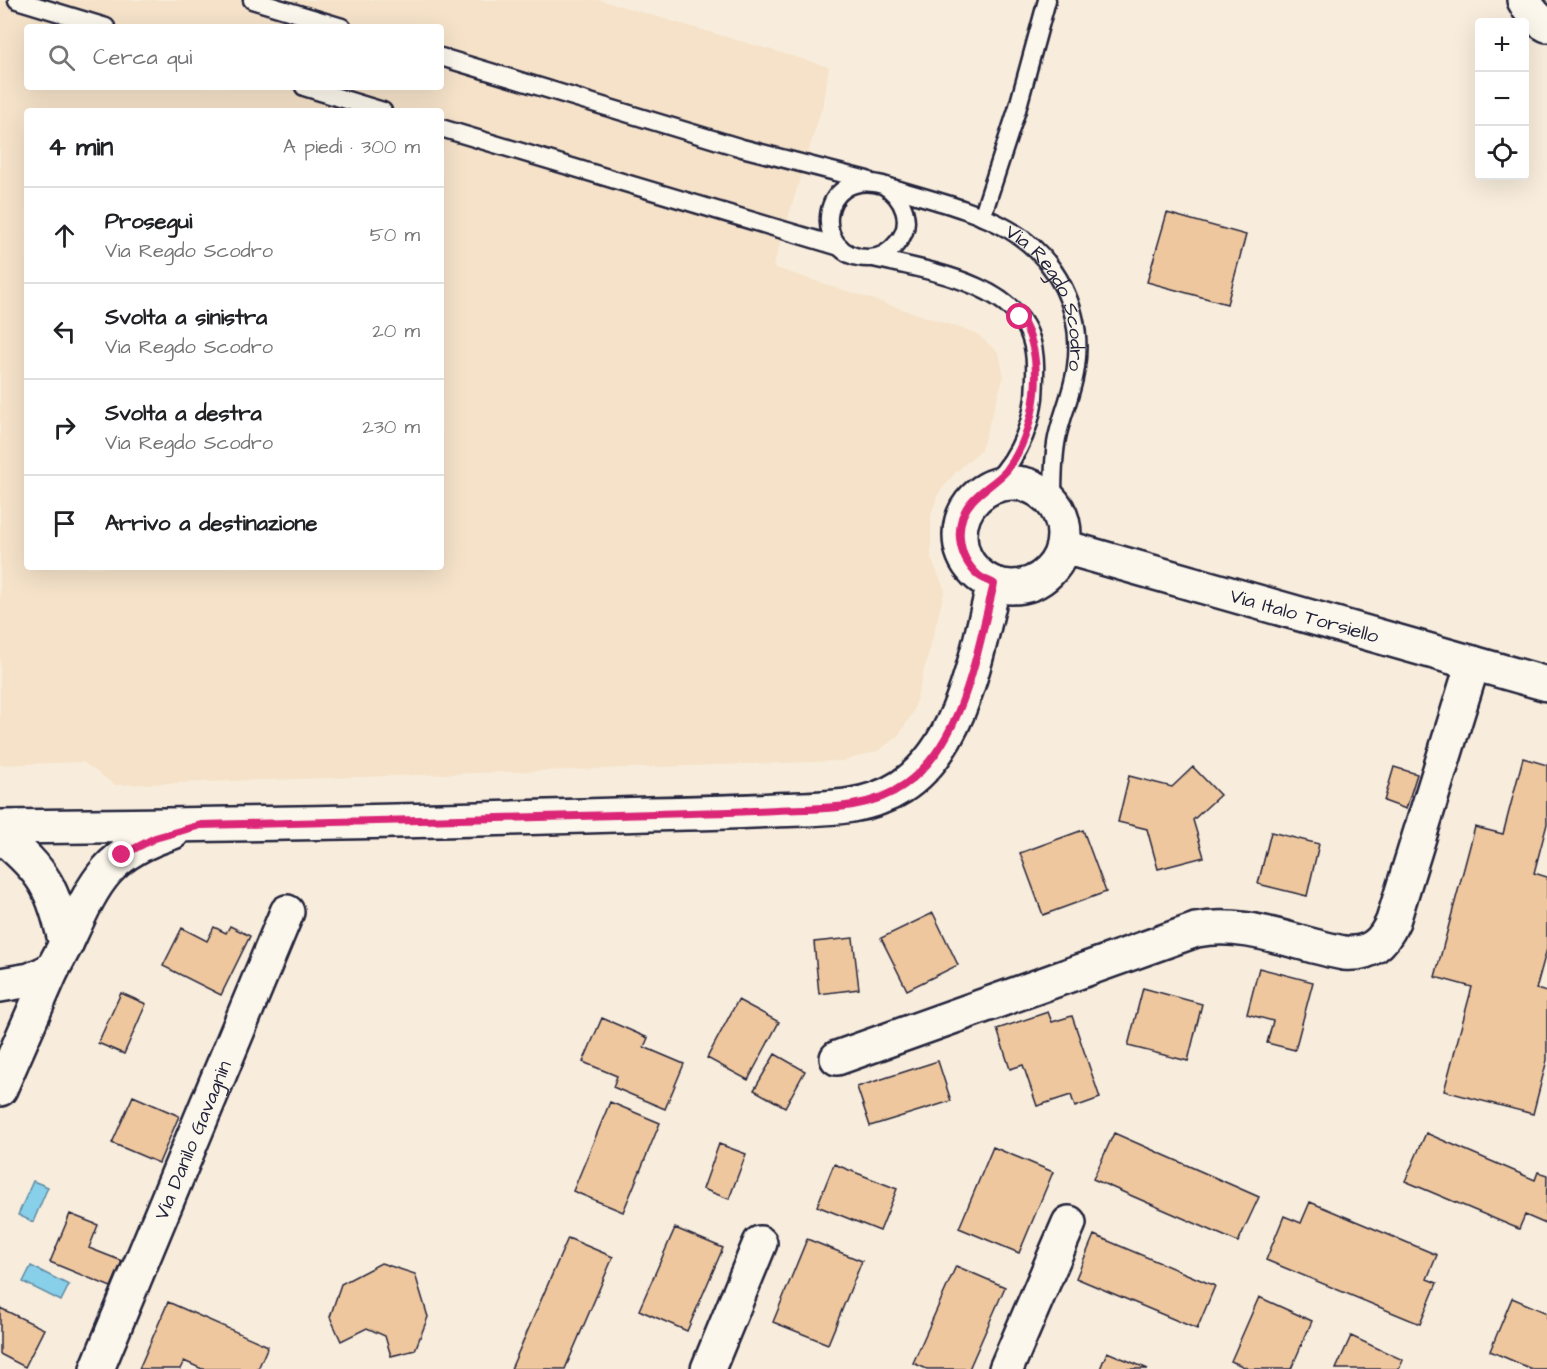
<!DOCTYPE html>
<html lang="it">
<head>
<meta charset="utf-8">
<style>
  :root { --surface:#fff; --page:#f6f6f6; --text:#202124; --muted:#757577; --line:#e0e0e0 }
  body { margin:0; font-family:"Architects Daughter",sans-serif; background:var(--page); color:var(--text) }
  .controls { position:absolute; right:18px; top:18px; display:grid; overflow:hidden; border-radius:6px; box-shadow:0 6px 24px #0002 }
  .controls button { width:54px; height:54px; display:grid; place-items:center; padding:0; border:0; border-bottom:2px solid var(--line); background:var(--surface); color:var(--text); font:30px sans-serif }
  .stop { position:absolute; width:18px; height:18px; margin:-14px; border:4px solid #db2777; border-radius:50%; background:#fff }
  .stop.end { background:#db2777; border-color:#fff; box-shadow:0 2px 6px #0008 }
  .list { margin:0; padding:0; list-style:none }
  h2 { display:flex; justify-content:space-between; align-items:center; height:78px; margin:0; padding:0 24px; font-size:26px }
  h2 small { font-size:20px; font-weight:400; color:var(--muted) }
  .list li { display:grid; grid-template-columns:39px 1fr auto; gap:18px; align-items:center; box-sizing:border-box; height:96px; padding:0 24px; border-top:2px solid var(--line) }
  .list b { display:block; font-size:22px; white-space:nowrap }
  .list p { margin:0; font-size:20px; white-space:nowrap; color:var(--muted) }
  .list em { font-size:20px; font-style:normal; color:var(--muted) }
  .icon { flex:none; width:33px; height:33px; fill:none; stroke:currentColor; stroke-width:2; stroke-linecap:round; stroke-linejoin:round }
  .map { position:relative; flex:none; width:1547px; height:1369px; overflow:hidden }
  .search { position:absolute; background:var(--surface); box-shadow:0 6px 24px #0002; left:24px; top:24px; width:420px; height:66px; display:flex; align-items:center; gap:15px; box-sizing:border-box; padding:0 21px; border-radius:6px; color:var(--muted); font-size:22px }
  .panel { position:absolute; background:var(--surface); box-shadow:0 6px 24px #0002; left:24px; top:108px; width:420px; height:462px; border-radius:6px }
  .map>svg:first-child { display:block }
  .built { fill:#f5e2c9; fill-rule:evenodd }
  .water { fill:#88cfe9; stroke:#5f8aa3; stroke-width:1.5 }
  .building { fill:#eec79e; stroke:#22223b; stroke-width:1.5 }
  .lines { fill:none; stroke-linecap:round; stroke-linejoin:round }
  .lane-casing { stroke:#22223b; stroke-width:21 }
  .street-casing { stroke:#22223b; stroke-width:38 }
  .secondary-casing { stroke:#22223b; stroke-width:38 }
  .lane { stroke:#fbf7ec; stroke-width:16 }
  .street { stroke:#fbf7ec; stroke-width:33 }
  .secondary { stroke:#fbf7ec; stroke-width:33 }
  .route { stroke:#db2777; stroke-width:8 }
  .labels { text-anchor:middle; stroke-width:6; stroke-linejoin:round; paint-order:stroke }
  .street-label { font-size:20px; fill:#22223b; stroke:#fbf7ec }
</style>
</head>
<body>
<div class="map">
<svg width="1547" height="1369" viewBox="0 0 1547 1369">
  <rect width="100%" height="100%" fill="#f8eddc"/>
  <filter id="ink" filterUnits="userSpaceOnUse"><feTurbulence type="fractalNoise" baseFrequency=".0167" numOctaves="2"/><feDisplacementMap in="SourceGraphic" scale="12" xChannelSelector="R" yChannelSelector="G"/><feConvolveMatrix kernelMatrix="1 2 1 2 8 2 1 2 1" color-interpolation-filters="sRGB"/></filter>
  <g filter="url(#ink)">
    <path class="built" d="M 0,0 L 600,0 L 829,67 L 824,101 L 773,267 L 976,333 L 999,353 L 1004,376 L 981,450 L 956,472 L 938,494 L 931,515 L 931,558 L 945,590 L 913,713 L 898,736 L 878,751 L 843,761 L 115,785 L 83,762 L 0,765 ZM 27,27 L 441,27 L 441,87 L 27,87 ZM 27,111 L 441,111 L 441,567 L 27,567 Z"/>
    <path class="water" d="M 33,1181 L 48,1187 L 33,1222 L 18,1215 Z
      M 31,1266 L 69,1285 L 61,1301 L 23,1282 Z"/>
    <path class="building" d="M 1167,213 L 1246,235 L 1227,304 L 1147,282 Z
      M 1523,758 L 1547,765 L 1547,824 L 1534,873 L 1547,877 L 1547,949 L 1536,989 L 1547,992 L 1547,1060 L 1533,1114 L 1444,1091 L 1472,987 L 1435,977 L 1475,827 L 1503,834 Z
      M 1193,767 L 1220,795 L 1193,820 L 1204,857 L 1158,869 L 1147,829 L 1118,822 L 1129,776 L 1172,787 Z
      M 1394,767 L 1417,774 L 1406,809 L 1384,801 Z
      M 1083,830 L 1106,892 L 1043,915 L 1020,853 Z
      M 1271,832 L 1319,844 L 1307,896 L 1258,884 Z
      M 933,913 L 958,965 L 907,990 L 881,938 Z
      M 230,926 L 250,936 L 221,995 L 163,966 L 182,928 L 207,941 L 214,927 L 226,933 Z
      M 853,938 L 859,989 L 819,994 L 814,942 Z
      M 1259,968 L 1313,982 L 1295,1050 L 1267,1043 L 1273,1021 L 1247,1014 Z
      M 1143,988 L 1202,1004 L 1188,1061 L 1128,1046 Z
      M 121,993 L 146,1004 L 124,1054 L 98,1043 Z
      M 738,1000 L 779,1022 L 748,1080 L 707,1058 Z
      M 1048,1012 L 1052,1022 L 1072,1016 L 1100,1098 L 1075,1107 L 1071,1095 L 1037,1106 L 1023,1065 L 1010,1069 L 997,1029 Z
      M 602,1018 L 648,1038 L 644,1047 L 684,1064 L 665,1109 L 613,1087 L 617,1076 L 583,1062 Z
      M 775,1054 L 805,1071 L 785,1107 L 754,1090 Z
      M 938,1061 L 951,1101 L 870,1126 L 857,1087 Z
      M 133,1096 L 179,1116 L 159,1163 L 112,1143 Z
      M 610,1102 L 660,1123 L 623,1212 L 573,1191 Z
      M 1114,1133 L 1259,1197 L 1238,1242 L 1093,1179 Z
      M 1426,1133 L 1535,1180 L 1538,1172 L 1547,1175 L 1546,1224 L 1525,1215 L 1519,1229 L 1405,1181 Z
      M 719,1144 L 746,1154 L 729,1199 L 703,1189 Z
      M 993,1147 L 1053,1172 L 1019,1253 L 959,1228 Z
      M 834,1164 L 897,1189 L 880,1231 L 817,1206 Z
      M 1310,1202 L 1437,1255 L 1427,1279 L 1437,1283 L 1420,1324 L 1266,1260 L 1284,1216 L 1301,1223 Z
      M 70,1214 L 98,1225 L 89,1248 L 122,1261 L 111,1287 L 50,1262 Z
      M 675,1228 L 723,1248 L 687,1331 L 639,1310 Z
      M 1094,1235 L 1215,1286 L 1197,1329 L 1076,1278 Z
      M 568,1238 L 613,1257 L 565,1369 L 511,1369 Z
      M 807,1239 L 862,1261 L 828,1344 L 773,1322 Z
      M 381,1263 L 415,1274 L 428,1317 L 415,1350 L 391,1356 L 385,1336 L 367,1328 L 341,1341 L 330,1317 L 341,1284 Z
      M 956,1266 L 1005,1287 L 969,1369 L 927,1369 L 913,1363 Z
      M 1259,1297 L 1312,1321 L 1291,1369 L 1249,1369 L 1231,1361 Z
      M 1512,1298 L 1547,1313 L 1547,1369 L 1532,1369 L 1490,1351 Z
      M 168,1302 L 268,1346 L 258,1369 L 202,1369 L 184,1361 L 180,1369 L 139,1369 Z
      M 0,1308 L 44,1329 L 25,1367 L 0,1354 Z
      M 1351,1336 L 1403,1360 L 1399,1369 L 1336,1369 Z
      M 1107,1352 L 1148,1369 L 1100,1369 Z"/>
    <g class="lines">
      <defs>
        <g id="lane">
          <path d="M 17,0 L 106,27"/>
          <path d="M 252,0 L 342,27"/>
          <path d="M 441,57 L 742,148 L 867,180"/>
          <path d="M 304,87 L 383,111"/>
          <path d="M 441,128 L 840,247"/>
          <path id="s1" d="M 883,185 C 903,197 915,223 897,243 C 890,252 881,258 869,258 C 811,259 816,167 883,185 C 923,198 972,208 1008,229 C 1057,257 1084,311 1076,367 C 1073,392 1062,414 1057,438 C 1053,458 1053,481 1053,501"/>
          <path d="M 982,217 L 1017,110 L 1047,0"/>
          <path d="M 874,258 C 923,270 1014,282 1031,339 C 1037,357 1035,379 1034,398 C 1030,433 1013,467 986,489"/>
        </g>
        <g id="street">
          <path d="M 1524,0 C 1529,10 1537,20 1547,25"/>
          <circle cx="1012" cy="535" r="52"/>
          <path id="s2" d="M 1064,547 L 1547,684"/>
          <path d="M 0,827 C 216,825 433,821 649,814 C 691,813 733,812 774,810 C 817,808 864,811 901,787 C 963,747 977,650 994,584"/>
          <path d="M 66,944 C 94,884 105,853 173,832"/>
          <path d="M 0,985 L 30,980 L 52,970"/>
          <path d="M 837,1058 L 1196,930 C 1246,920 1295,944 1344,953 C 1370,955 1383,944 1393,921 L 1473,663"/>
          <path id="s3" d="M 97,1369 L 287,912"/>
          <path d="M 708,1369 L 760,1243"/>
          <path d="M 1006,1369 L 1069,1223"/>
        </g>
        <path id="secondary" d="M 0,835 C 46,873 52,887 66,944 L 52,970 L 0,1089"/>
      </defs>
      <use href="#lane" class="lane-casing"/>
      <use href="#street" class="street-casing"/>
      <use href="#secondary" class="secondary-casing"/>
      <use href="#lane" class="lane"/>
      <use href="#street" class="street"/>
      <use href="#secondary" class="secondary"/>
    </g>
  </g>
  <g class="lines" filter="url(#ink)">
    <path class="route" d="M 122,855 L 155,838 L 201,825 C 352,821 504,819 655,814 C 696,813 736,812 777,810 C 819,808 868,811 904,785 C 964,744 977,650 994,584 C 989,581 983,579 978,575 C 957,556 953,522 972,501 C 982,489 997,482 1007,470 C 1036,431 1048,358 1020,317"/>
  </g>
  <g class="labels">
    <g class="street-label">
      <text dy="7" stroke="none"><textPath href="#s1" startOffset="456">Via Regdo Scodro</textPath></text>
      <text dy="7" stroke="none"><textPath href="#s2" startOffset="250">Via Italo Torsiello</textPath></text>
      <text dy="7" stroke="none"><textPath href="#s3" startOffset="248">Via Danilo Gavagnin</textPath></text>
    </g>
  </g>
</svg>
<div class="controls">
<button>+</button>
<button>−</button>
<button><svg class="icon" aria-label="locate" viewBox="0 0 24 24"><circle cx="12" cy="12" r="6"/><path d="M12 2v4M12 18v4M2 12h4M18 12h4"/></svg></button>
</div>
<div class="stop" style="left:1020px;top:317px"></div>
<div class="stop end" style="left:122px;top:855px"></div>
<div class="search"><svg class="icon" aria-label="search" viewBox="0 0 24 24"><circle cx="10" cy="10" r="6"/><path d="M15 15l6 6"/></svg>Cerca qui</div>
<section class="panel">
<h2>4 min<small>A piedi · 300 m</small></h2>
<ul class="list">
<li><svg class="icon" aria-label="ahead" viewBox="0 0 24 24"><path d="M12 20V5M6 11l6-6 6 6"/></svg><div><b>Prosegui</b><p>Via Regdo Scodro</p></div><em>50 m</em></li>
<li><svg class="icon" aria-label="left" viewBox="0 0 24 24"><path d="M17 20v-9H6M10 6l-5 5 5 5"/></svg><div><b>Svolta a sinistra</b><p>Via Regdo Scodro</p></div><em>20 m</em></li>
<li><svg class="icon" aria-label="right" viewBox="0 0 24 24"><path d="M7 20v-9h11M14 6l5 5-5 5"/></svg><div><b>Svolta a destra</b><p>Via Regdo Scodro</p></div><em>230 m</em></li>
<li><svg class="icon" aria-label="arrive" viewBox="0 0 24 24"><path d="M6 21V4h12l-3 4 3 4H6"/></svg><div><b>Arrivo a destinazione</b></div></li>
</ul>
</section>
</div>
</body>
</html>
